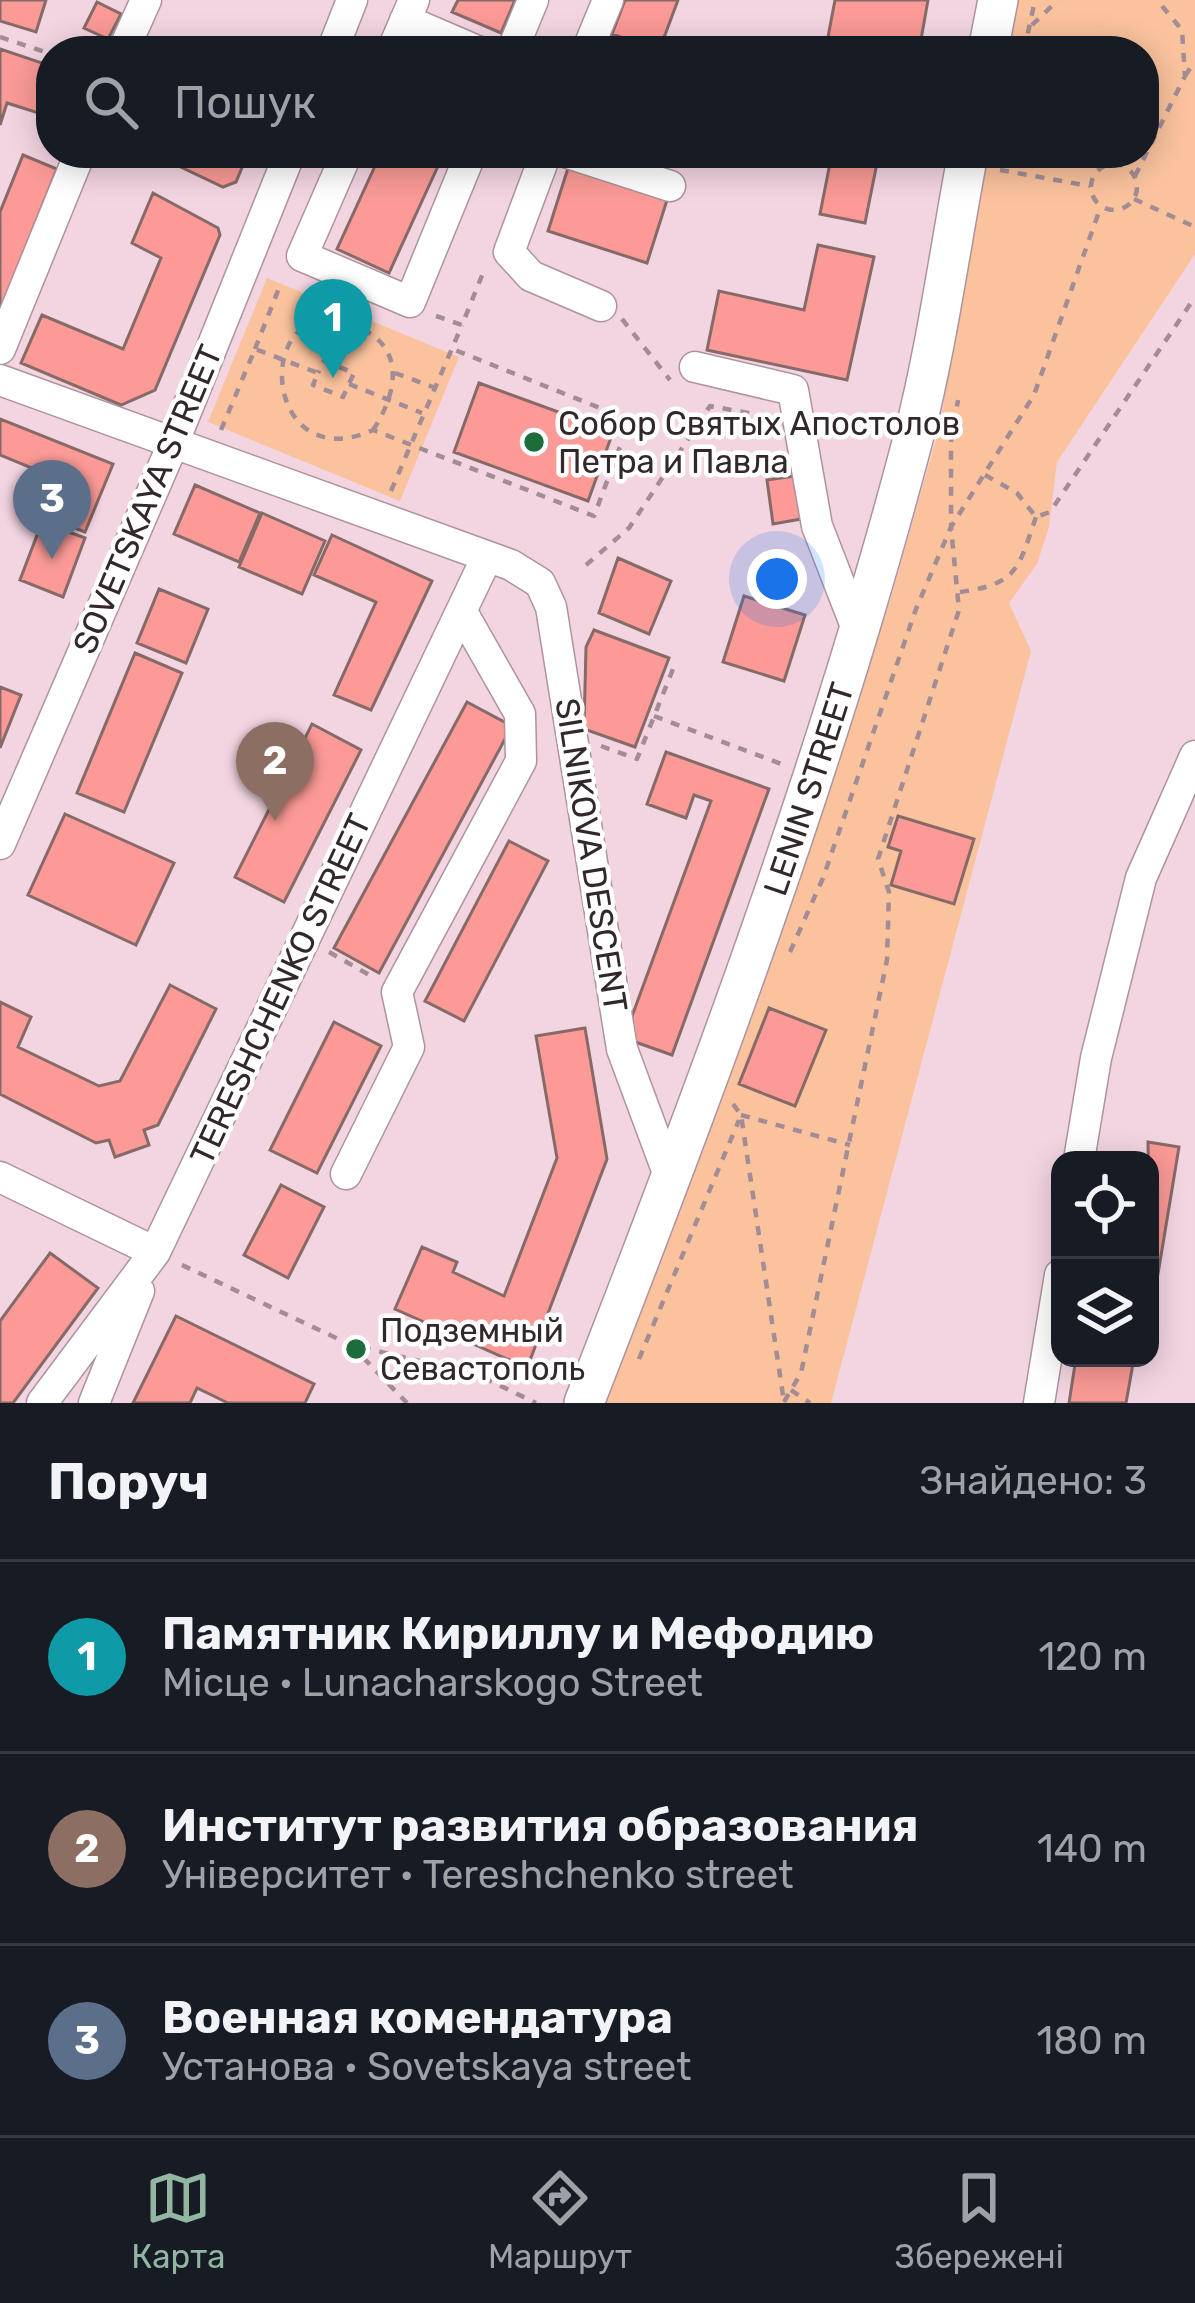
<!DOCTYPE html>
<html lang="uk">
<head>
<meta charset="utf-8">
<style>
  :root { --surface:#171b24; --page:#242831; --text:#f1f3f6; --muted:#9ea1a6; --line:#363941; --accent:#92b6a2 }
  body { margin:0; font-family:Rubik,sans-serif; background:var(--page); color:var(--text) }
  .controls { position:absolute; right:36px; bottom:36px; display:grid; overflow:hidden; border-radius:24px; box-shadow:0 6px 30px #0003 }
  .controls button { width:108px; height:108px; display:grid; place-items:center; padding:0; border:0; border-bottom:3px solid var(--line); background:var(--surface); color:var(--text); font:60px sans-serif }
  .you { position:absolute; left:777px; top:579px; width:42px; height:42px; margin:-30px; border:9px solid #fff; border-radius:50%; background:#1a73e8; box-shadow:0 0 0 18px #1a73e833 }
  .badge { display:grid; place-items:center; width:78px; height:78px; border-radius:50%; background:var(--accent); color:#fff; font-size:39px; font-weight:700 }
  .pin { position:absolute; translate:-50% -99px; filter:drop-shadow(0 3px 6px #0008) }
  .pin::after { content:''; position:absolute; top:63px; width:42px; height:36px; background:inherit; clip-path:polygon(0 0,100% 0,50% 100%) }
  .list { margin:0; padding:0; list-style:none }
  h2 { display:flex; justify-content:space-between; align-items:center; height:156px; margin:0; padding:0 48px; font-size:51px }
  h2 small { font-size:39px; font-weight:400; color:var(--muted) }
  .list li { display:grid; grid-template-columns:78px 1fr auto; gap:36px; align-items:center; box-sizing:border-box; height:192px; padding:0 48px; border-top:3px solid var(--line) }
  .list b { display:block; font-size:45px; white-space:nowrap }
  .list p { margin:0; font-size:39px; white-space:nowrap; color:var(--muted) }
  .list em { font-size:39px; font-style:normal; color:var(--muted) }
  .icon { flex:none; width:66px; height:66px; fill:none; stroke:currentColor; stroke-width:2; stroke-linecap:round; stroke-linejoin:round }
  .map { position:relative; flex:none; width:1195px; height:1403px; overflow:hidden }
  .search { position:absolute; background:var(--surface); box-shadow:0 6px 30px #0003; left:36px; right:36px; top:36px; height:132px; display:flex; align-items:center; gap:30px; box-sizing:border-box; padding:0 42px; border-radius:48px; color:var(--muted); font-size:45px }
  .sheet { height:732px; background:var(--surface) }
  nav { display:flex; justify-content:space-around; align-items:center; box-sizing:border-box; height:168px; border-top:3px solid var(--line); background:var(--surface); font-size:33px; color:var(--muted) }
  nav a { display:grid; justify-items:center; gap:6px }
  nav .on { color:var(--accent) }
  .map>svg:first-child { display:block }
  .green { fill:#fac29d }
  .building { fill:#fb9a96; stroke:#866a68; stroke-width:3 }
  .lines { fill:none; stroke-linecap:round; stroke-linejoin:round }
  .minor-casing { stroke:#ae939f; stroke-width:33 }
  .major-casing { stroke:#ae939f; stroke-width:42 }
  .path { stroke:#a28c95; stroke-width:4.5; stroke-dasharray:9 9; stroke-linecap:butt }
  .minor { stroke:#fff; stroke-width:30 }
  .major { stroke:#fff; stroke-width:39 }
  .poi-dot { fill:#1d6c3b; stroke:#fff; stroke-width:4.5 }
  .labels { text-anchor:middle; stroke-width:9; stroke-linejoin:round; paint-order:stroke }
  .poi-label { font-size:33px; fill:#32272c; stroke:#fff; text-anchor:start }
  .street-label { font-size:33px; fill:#32272c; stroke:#fff }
</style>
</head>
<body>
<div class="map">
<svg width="1195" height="1403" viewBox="0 0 1195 1403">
  <rect width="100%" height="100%" fill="#f3d5e2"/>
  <path class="green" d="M 1015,0 L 1195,0 L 1195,254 L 1057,462 L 1049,527 L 1037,564 L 1009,603 L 1031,651 L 831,1403 L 606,1403 L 752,1018 L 890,601 L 939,429 L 988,153 L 1144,153 L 1144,51 L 1006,51 Z
    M 267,278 L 459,357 L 400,501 L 208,422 Z"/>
  <path class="building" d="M 0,0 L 46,0 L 36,32 L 0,21 Z
    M 458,0 L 515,0 L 501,33 L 452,12 Z
    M 625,0 L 678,0 L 659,51 L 612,34 Z
    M 835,0 L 928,0 L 919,51 L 828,37 Z
    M 97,2 L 121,14 L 108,39 L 84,28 Z
    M 612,36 L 654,51 L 606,51 Z
    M 0,49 L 51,66 L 51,117 L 7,103 L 0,125 Z
    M 167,153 L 248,153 L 236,182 L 223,187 L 164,159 Z
    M 381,153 L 444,153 L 389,273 L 337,249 Z
    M 832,153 L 879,153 L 865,223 L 820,214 Z
    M 23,155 L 57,169 L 0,311 L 0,212 Z
    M 569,165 L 668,197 L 647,263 L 548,231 Z
    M 153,193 L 218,228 L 220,235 L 155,390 L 121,405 L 21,363 L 42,315 L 123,349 L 161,258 L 132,243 Z
    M 818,245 L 874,257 L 847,380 L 707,350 L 719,291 L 804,310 Z
    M 479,383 L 613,432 L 588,501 L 454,452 Z
    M 0,419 L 113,464 L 85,532 L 41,515 L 56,478 L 0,455 Z
    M 801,475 L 807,518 L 773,524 L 767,480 Z
    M 195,485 L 260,513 L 239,562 L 174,534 Z
    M 262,513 L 325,541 L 302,594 L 239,567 Z
    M 42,522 L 85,538 L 63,597 L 20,580 Z
    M 332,535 L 432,581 L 371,710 L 334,695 L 376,602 L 314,575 Z
    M 618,558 L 671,581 L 649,634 L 599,613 Z
    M 159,589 L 208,609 L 186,663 L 137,643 Z
    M 744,596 L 805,615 L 784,681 L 723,662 Z
    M 594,630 L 669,658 L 635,747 L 584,729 L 586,647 Z
    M 135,653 L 182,673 L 124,812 L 77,793 Z
    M 0,687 L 21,695 L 0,748 Z
    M 467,702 L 512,726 L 379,973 L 334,948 Z
    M 312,724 L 361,750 L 284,902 L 235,877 Z
    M 666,752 L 769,789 L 672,1055 L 624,1038 L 711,801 L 694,795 L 686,818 L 647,804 Z
    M 65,814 L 174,863 L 136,945 L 28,895 Z
    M 898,816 L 974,839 L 954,904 L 891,885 L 901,851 L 888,847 Z
    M 509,841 L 548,861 L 464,1021 L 425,1001 Z
    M 170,985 L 216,1009 L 158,1125 L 144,1130 L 149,1145 L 115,1157 L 109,1140 L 96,1143 L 0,1094 L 0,1002 L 31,1017 L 18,1047 L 99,1086 L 120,1081 Z
    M 769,1008 L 826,1030 L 795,1106 L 739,1084 Z
    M 334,1022 L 381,1046 L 317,1173 L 270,1150 Z
    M 585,1028 L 607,1159 L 527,1368 L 395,1309 L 422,1247 L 457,1262 L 453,1272 L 504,1296 L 557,1158 L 536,1036 Z
    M 1148,1142 L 1179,1147 L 1155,1292 L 1150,1292 Z
    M 281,1185 L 324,1207 L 288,1278 L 244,1255 Z
    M 50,1253 L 98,1288 L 13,1403 L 0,1403 L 0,1321 Z
    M 176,1316 L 314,1384 L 305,1403 L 228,1403 L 197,1388 L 190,1403 L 133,1403 Z
    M 1076,1358 L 1134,1358 L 1126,1403 L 1069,1403 Z"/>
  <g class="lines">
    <defs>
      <path id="minor" d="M 405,20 L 477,51
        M 123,51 L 146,0
        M 332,51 L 352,0
        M 392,51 L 414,0
        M 512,51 L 533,0
        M 587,51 L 608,0
        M 347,153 L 302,256 L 410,302 L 471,153
        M 546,153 L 509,252 L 531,276 L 601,306
        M 568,153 L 670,186
        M 0,349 L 80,153
        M 695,367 L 793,390 L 817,526 L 859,634
        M 0,380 L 511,565 L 540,583 L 551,607 L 622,1049 L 671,1181
        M 0,844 L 173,444 L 290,153
        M 1079,1160 L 1096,1058 L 1141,878 L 1195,756
        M 346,1174 L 409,1047 L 397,992 L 521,761 L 520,714 L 462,612
        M 0,1177 L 155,1252
        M 42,1403 L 155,1252 L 487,557
        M 94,1403 L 139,1291
        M 1039,1403 L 1060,1275"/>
      <g id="major">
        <path d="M 988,51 L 998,0"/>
        <path id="s1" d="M 584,1403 C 707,1088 827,767 913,439 C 937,346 950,248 968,153"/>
      </g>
    </defs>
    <use href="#minor" class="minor-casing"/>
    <use href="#major" class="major-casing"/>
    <path class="path" d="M 1032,25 L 1058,0
      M 0,37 L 51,54
      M 1024,51 L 1035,0
      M 1185,76 L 1195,61
      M1091 187a23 23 0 1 1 46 0a23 23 0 1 1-46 0Z
      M 1000,170 L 1090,186
      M 1135,176 L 1185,76 L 1182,30 L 1157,0
      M 1134,199 L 1195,227
      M 436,316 L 462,325 L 485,268
      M 622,319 L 670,380
      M 255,349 L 279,288
      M 395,373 L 433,387
      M 349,384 L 422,413
      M 829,425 L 883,430
      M 221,430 L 255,349 L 318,373 L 313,385 L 343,397 L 354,373 L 324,361 L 318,373
      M 373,430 C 401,388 405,339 346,323 C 251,297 263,480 373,430 L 594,516 L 630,420 L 450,348
      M 985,475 L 1017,493 L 1036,517 L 1050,512 L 1195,297
      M 391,491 L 462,325
      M 586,565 L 629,528 L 710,406 L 770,417
      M 960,592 C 1018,584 1018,569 1036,517
      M 654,716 L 784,765
      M 601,746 L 637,759 L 675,664
      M 329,952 L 371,976
      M 790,952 L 823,878 L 916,609 L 951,527 L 951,442 L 958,400
      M 733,1104 L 741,1115 L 784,1402
      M 741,1115 L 850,1145
      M 182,1265 L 351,1345 L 476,1374 L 536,1403
      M 351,1345 L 407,1403
      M 639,1359 L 739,1120
      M 791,1390 L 810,1403
      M 784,1402 L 801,1373 L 887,960 L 889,892 L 878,859 L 959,610 L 951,527 L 1034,395 L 1101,206"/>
    <use href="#minor" class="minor"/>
    <use href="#major" class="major"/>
  </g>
  <g class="poi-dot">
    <circle cx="534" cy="442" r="12"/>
    <circle cx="356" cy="1349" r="12"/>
  </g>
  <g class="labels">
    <g class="poi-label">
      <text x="558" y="435">Собор Святых Апостолов<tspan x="558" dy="38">Петра и Павла</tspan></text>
      <text x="380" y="1342">Подземный<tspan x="380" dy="38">Севастополь</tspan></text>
    </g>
    <g class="street-label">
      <text transform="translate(147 499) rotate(-67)" y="12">SOVETSKAYA STREET</text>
      <text dy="12" stroke="none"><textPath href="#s1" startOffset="654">LENIN STREET</textPath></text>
      <text transform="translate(592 855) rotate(81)" y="12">SILNIKOVA DESCENT</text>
      <text transform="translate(280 989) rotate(-65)" y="12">TERESHCHENKO STREET</text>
    </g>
  </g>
</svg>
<div class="controls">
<button><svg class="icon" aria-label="locate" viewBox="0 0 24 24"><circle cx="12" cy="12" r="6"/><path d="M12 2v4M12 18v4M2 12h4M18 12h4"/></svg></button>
<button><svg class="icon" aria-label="layers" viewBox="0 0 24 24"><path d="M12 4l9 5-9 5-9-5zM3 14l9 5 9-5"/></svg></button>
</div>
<div class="you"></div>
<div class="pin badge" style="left:333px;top:378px;background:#0f9aa8">1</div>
<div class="pin badge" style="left:275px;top:821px;background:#8d6e63">2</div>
<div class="pin badge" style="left:52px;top:559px;background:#5c6f8a">3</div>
<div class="search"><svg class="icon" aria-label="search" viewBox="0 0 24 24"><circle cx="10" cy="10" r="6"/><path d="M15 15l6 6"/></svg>Пошук</div>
</div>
<section class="sheet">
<h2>Поруч<small>Знайдено: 3</small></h2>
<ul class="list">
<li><span class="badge" style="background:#0f9aa8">1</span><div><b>Памятник Кириллу и Мефодию</b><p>Місце · Lunacharskogo Street</p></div><em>120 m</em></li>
<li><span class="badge" style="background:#8d6e63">2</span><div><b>Институт развития образования</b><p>Університет · Tereshchenko street</p></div><em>140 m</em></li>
<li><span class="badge" style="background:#5c6f8a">3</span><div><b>Военная комендатура</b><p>Установа · Sovetskaya street</p></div><em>180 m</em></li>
</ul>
</section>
<nav>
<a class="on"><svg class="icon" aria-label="map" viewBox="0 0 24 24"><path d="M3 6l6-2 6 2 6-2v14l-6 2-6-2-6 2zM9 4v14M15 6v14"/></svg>Карта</a>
<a><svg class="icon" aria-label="directions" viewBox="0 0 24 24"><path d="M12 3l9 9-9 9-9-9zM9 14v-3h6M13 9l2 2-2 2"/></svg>Маршрут</a>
<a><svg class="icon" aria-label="saved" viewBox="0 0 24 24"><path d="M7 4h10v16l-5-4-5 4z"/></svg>Збережені</a>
</nav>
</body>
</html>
